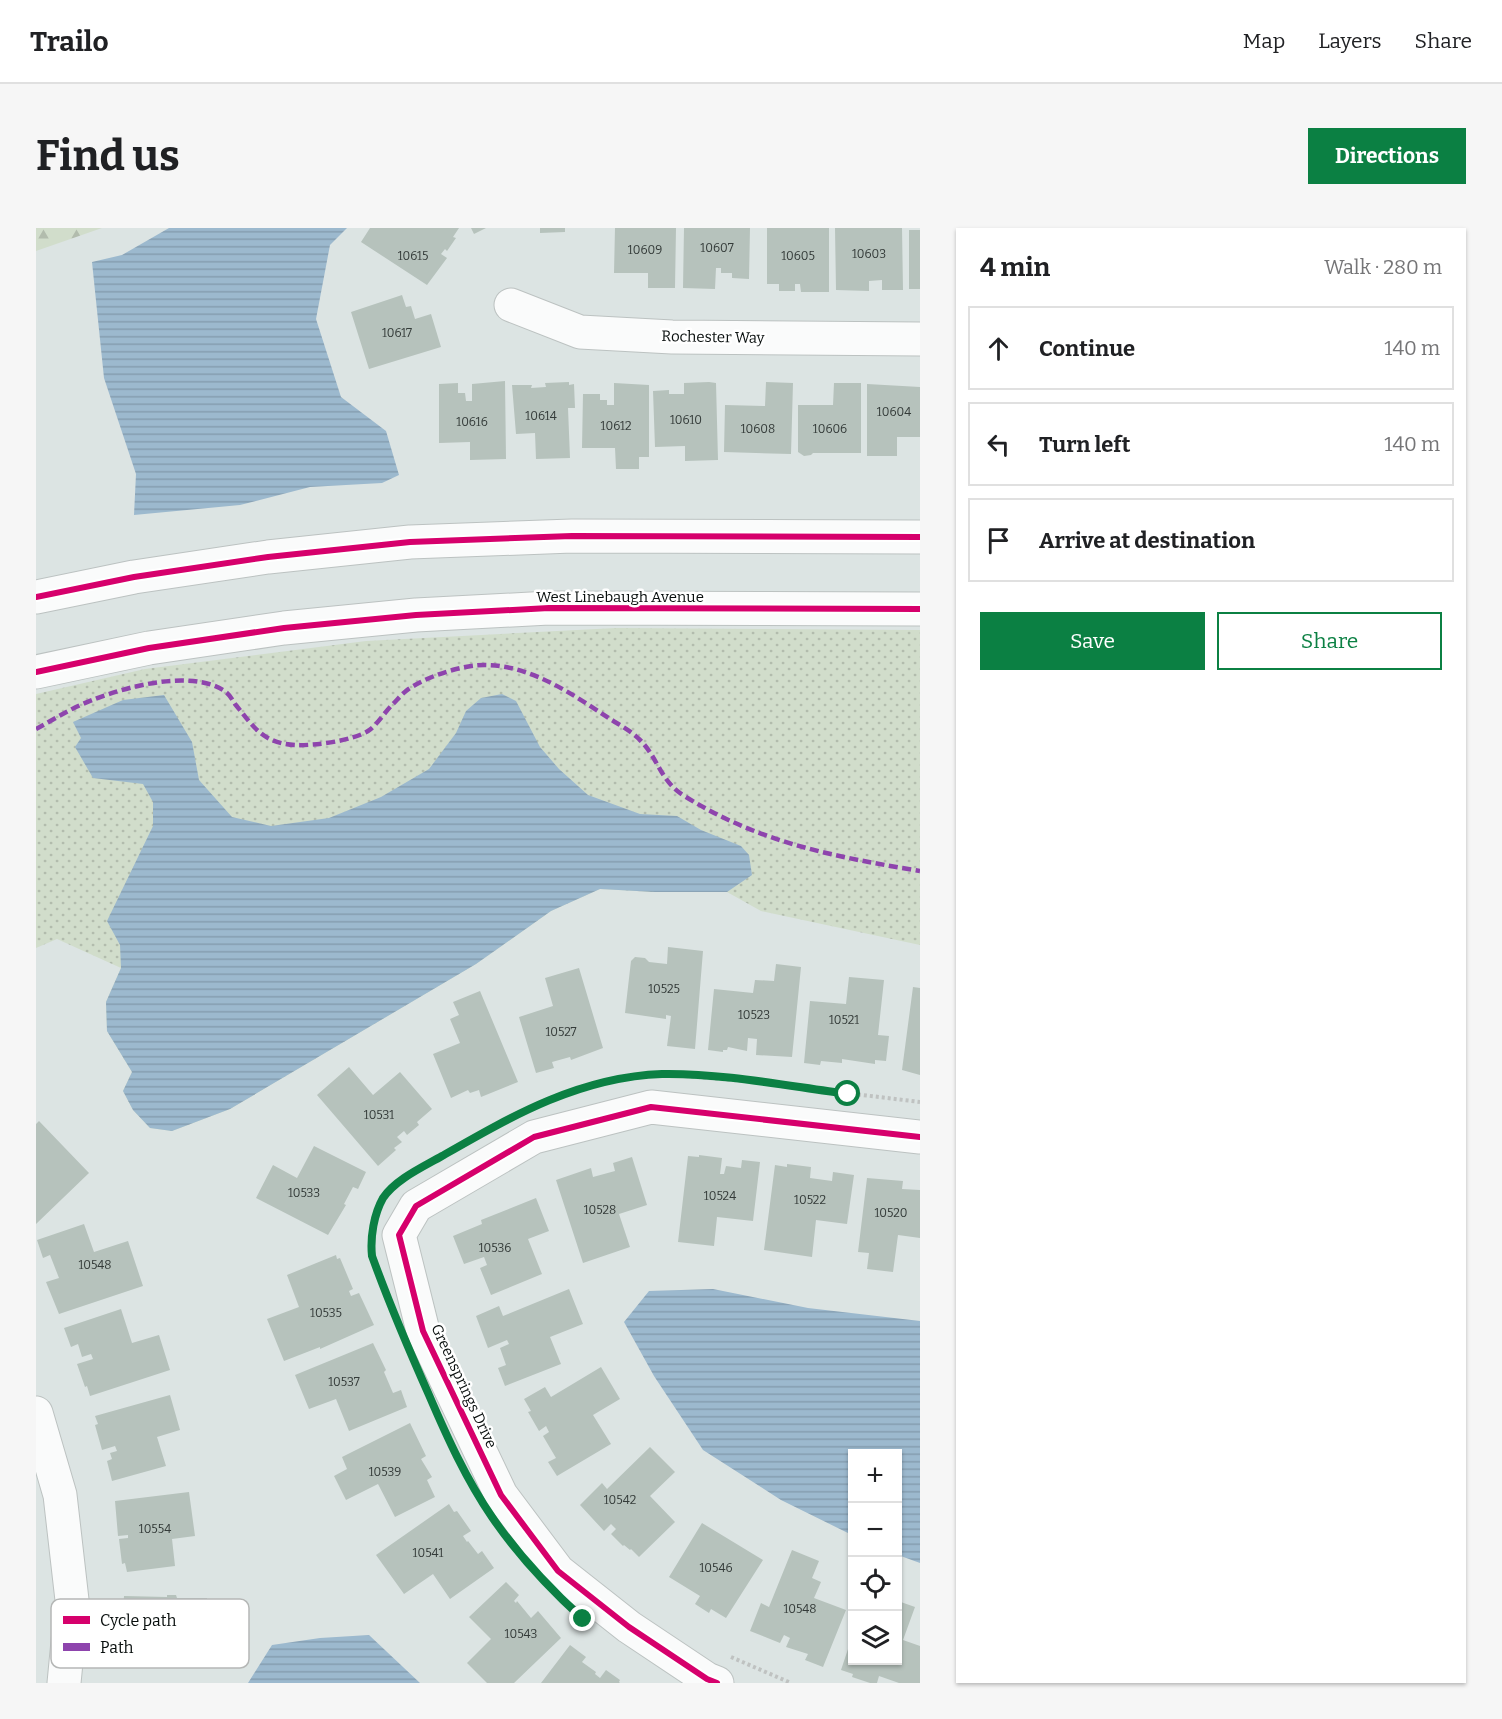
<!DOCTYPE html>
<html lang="en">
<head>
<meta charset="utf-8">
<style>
  :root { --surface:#fff; --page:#f6f6f6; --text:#202124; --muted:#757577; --line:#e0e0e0; --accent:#0b8043 }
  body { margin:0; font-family:Bitter,serif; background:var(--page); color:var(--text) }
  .controls { position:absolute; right:18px; bottom:18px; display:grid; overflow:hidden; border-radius:0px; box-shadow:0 2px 4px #0004 }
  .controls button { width:54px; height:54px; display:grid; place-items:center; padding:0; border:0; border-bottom:2px solid var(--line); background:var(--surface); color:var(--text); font:30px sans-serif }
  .stop { position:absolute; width:18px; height:18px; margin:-14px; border:4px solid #0b8043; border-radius:50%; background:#fff }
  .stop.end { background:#0b8043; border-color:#fff; box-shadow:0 2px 6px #0008 }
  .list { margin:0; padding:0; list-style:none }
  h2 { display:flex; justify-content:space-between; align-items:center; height:78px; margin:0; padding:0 24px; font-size:26px }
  h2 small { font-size:20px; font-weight:400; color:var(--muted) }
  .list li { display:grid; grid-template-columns:39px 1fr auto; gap:18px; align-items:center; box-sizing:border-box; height:84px; margin:0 12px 12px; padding:0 12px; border:2px solid var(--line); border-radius:0px }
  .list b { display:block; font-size:22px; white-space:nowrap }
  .list em { font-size:20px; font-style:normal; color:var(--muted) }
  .actions { display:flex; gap:12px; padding:18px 24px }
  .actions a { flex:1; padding:14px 0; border:2px solid var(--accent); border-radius:0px; text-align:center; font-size:21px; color:var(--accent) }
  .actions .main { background:var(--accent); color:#fff }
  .icon { flex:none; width:33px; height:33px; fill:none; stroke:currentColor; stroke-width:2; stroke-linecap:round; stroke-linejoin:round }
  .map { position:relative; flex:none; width:884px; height:1455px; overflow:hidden; border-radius:0px }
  header { display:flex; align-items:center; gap:36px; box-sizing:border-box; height:84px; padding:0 30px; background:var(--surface); border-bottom:2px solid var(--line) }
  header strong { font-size:28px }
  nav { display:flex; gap:33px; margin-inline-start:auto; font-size:21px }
  .intro { display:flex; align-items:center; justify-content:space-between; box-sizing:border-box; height:144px; padding:0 36px }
  h1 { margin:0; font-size:42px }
  .button { padding:15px 27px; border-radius:0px; background:var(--accent); color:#fff; font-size:21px; font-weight:700 }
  main { display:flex; gap:36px; padding:0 36px }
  aside { flex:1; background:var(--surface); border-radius:0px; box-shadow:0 2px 4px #0004 }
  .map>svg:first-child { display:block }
  .grass { fill:url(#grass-dots) }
  .forest { fill:url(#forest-firs) }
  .water { fill:url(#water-rules) }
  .building { fill:#b6c2bc }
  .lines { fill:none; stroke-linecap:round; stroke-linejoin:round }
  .minor-casing { stroke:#bcc2c1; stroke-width:35 }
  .major-casing { stroke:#bcc2c1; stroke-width:35 }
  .path { stroke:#bfc2c1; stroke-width:4; stroke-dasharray:3 3; stroke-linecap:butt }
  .minor { stroke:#fafbfb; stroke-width:33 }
  .major { stroke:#fafbfb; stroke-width:33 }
  .quiet { stroke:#8e44ad; stroke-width:4.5; stroke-dasharray:9 4.5; stroke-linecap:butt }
  .cycleway-casing { stroke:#fff; stroke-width:10 }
  .cycleway { stroke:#d6006c; stroke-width:6 }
  .route { stroke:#0b8043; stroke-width:8 }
  .labels { text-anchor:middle; stroke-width:5; stroke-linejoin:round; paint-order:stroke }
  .number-label { font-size:12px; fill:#343b39 }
  .street-label { font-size:15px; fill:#080e0d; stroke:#fff }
  .key { fill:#fff; stroke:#b5b7b6; stroke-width:1.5 }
  .key-label { font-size:16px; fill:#080e0d }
</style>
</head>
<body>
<header>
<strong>Trailo</strong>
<nav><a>Map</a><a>Layers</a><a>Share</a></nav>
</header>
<div class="intro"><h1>Find us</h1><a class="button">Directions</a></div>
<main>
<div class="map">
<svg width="884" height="1455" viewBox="0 0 884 1455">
  <defs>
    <pattern id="grass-dots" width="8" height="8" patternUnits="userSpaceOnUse" patternTransform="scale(1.5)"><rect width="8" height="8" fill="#d1ddcb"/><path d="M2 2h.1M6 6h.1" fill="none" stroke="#b2bcad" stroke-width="1.8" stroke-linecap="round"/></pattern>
    <pattern id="forest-firs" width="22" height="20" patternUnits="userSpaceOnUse" patternTransform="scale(1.5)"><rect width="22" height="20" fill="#d1ddcb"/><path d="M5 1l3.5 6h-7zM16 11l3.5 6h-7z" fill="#b2bcad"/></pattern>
    <pattern id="water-rules" width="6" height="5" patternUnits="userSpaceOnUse" patternTransform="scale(1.5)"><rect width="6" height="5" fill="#9cb9ce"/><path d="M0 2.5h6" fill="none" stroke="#859eb0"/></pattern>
  </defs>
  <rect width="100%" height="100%" fill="#dce4e3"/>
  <path class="grass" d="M 580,400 L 884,402 L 884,717 L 725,683 L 691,664 L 619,664 L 564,661 L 515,683 L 440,736 L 194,881 L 136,903 L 114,900 L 97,882 L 87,863 L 96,844 L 71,803 L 70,774 L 85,740 L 21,711 L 0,720 L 0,466 L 109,441 L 330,413 Z"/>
  <path class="forest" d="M 0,0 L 66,0 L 0,23 Z"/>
  <path class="water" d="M 133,0 L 311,0 L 294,17 L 280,91 L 305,169 L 350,203 L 363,247 L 346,255 L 274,259 L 204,277 L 98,287 L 100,246 L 68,150 L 56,34 L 86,27 Z
    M 466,466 L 480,473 L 504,519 L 523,541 L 552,567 L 604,586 L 641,588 L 665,602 L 705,618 L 713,627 L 716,647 L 691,664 L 619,664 L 564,661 L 515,683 L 440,736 L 194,881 L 136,903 L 114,900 L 97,882 L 87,863 L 96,844 L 71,803 L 70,774 L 85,740 L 84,717 L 71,693 L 117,598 L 117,574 L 107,556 L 57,550 L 39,519 L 45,510 L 37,494 L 87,472 L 128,467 L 156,514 L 163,552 L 196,589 L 235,598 L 293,590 L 345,569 L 393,541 L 420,505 L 430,483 L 445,470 Z
    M 677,1061 L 772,1080 L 884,1093 L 884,1335 L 862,1327 L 862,1226 L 816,1226 L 816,1307 L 745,1272 L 667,1222 L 618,1148 L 588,1094 L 613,1063 Z
    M 333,1407 L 384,1455 L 212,1455 L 236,1417 L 284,1410 Z"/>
  <path class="building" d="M 334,0 L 423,0 L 417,9 L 420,10 L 411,23 L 409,21 L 405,26 L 411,30 L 391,57 L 325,14 Z
    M 435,0 L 450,0 L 438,6 Z
    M 504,0 L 529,0 L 529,4 L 504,5 Z
    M 579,0 L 640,0 L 639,60 L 612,60 L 612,45 L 578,45 Z
    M 648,0 L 714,0 L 713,51 L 696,50 L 696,45 L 685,45 L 685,40 L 680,40 L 679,61 L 647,60 Z
    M 731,0 L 793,0 L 793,64 L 765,64 L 764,56 L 759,56 L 759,63 L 743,63 L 743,56 L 731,56 Z
    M 799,0 L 866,0 L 867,62 L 846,62 L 846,52 L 833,53 L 833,63 L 800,62 Z
    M 873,2 L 884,2 L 884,61 L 873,61 Z
    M 366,67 L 370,79 L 375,78 L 379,91 L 395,86 L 405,119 L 333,141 L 315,84 Z
    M 469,153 L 470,231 L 434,232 L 434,214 L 403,215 L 403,156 L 422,155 L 422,165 L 429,165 L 430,173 L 436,173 L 436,156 Z
    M 533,154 L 533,157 L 538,156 L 539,180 L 532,180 L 534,230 L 500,231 L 499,205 L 480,206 L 476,157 L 496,157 L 495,160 L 510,159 L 509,155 Z
    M 673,154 L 680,155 L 682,232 L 649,233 L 649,218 L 619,219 L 617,163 L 633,162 L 633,166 L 648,166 L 648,155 Z
    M 730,154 L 757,155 L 755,226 L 688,224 L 689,177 L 729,178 Z
    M 578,155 L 613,157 L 613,229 L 603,229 L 603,241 L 580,241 L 579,220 L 546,220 L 547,166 L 564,166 L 564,172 L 571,172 L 571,177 L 578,177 Z
    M 798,155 L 825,155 L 825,225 L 777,225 L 775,227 L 768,228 L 762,224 L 762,177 L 797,177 Z
    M 831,156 L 884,159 L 884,209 L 861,209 L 861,228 L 831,228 Z
    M 632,719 L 667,723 L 659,821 L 631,818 L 635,788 L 630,787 L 630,791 L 589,785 L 595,733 L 599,729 L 609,730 L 613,734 L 631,736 Z
    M 740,736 L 765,739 L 756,829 L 720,827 L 721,811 L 712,810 L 711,823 L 692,819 L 691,822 L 687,822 L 687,824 L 672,822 L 678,761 L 717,765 L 719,752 L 738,753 Z
    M 543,740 L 567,820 L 535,832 L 534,829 L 516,834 L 518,840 L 500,845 L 483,789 L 517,778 L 509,750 Z
    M 813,749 L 848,752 L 842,807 L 853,808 L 850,833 L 839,832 L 839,836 L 806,831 L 806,835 L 785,833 L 784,837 L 768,835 L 774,773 L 810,776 Z
    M 877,759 L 884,760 L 884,847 L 866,842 Z
    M 444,763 L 482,854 L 445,869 L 443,862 L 434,865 L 432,862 L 415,870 L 397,826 L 424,815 L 414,791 L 423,787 L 417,774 Z
    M 313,839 L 337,867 L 364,844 L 396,881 L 381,894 L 383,897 L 371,907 L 368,903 L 361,909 L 366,914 L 358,920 L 360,922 L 342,938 L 281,867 Z
    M 3,893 L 53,945 L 0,996 L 0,896 Z
    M 278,918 L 330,944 L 322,961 L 317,959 L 308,976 L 310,977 L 292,1007 L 220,970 L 237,937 L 261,950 Z
    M 663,927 L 686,930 L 684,946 L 688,946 L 690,938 L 705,940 L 706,932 L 724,934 L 717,993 L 681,989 L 678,1018 L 642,1014 L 652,928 L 663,929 Z
    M 596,929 L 611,977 L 583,986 L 594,1019 L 547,1035 L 520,952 L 555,940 L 557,949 L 579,943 L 577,935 Z
    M 751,936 L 775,939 L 774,950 L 796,953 L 797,944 L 818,947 L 811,996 L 780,992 L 776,1029 L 728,1022 L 739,937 L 751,939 Z
    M 831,950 L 867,953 L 866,961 L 884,962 L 884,1010 L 862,1007 L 857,1044 L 831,1041 L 833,1025 L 822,1024 Z
    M 500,970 L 513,1003 L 492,1011 L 506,1046 L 455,1067 L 444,1040 L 451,1037 L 448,1029 L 428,1036 L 417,1008 L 446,996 L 445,992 Z
    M 48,996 L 58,1024 L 92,1013 L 107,1058 L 23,1086 L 10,1054 L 23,1050 L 14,1027 L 7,1030 L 1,1012 Z
    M 300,1027 L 301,1031 L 304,1030 L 317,1061 L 313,1063 L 315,1068 L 323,1065 L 338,1097 L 284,1121 L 284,1119 L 248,1133 L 231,1091 L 263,1079 L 251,1047 Z
    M 533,1061 L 547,1096 L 514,1109 L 525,1136 L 469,1158 L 462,1140 L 470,1137 L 464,1120 L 473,1116 L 471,1112 L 452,1120 L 440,1088 L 463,1078 L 467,1088 Z
    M 85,1081 L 96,1115 L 123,1107 L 134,1142 L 54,1168 L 51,1158 L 49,1159 L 41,1136 L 57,1131 L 55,1126 L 46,1129 L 42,1116 L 35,1119 L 28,1100 Z
    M 337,1115 L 350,1142 L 348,1144 L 357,1165 L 365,1162 L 371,1179 L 313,1203 L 300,1171 L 273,1181 L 259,1147 Z
    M 565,1139 L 584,1171 L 557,1187 L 575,1216 L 521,1248 L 512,1234 L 520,1230 L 507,1208 L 513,1204 L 510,1198 L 503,1203 L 492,1184 L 495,1183 L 488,1171 L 509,1159 L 515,1169 Z
    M 134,1167 L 144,1202 L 121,1209 L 130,1238 L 76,1253 L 71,1233 L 76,1231 L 74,1225 L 81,1223 L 79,1218 L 66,1222 L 59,1197 L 62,1196 L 59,1188 Z
    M 374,1195 L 390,1228 L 385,1231 L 396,1249 L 391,1252 L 399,1269 L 359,1289 L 342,1256 L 310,1272 L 298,1248 L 311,1241 L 306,1229 Z
    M 614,1219 L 639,1244 L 614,1268 L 639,1294 L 603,1329 L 595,1321 L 594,1322 L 588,1317 L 587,1318 L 575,1306 L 580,1301 L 575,1296 L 568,1303 L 544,1277 L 566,1255 L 571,1261 Z
    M 153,1264 L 159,1308 L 136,1311 L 139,1338 L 91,1344 L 89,1335 L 86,1336 L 83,1311 L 92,1310 L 92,1307 L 82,1308 L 79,1273 Z
    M 413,1276 L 418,1284 L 421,1283 L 435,1303 L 427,1308 L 431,1314 L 432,1313 L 442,1326 L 446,1323 L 458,1340 L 414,1371 L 397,1346 L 368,1366 L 340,1327 Z
    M 666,1295 L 727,1332 L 690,1390 L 675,1381 L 673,1385 L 659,1376 L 664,1368 L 633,1349 Z
    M 756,1322 L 783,1333 L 776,1350 L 785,1354 L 778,1370 L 810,1382 L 787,1439 L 769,1432 L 772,1426 L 750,1419 L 754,1410 L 748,1407 L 744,1415 L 714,1403 L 725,1375 L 733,1379 Z
    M 470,1354 L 483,1367 L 478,1373 L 480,1375 L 481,1373 L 495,1390 L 502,1383 L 525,1410 L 478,1455 L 451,1455 L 431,1435 L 455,1411 L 433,1389 Z
    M 131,1367 L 140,1367 L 141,1370 L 171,1370 L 171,1394 L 160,1394 L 160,1407 L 141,1407 L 140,1436 L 86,1435 L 87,1419 L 92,1419 L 92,1400 L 86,1400 L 88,1368 L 131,1369 Z
    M 862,1373 L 879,1379 L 867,1412 L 884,1418 L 884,1455 L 863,1455 L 843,1448 L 841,1455 L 834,1455 L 816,1449 L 817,1446 L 805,1442 L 816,1409 L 816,1432 L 862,1432 Z
    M 534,1417 L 550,1429 L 546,1434 L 560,1444 L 559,1446 L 564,1450 L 570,1442 L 584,1452 L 583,1454 L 584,1455 L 505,1455 Z"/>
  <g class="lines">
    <defs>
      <path id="minor" d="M 475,77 L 544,104 L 636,109 L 884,111
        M 0,1185 L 24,1267 L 36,1372 L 28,1455
        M 681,1455 L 671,1451 L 593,1399 L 522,1343 L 465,1267 L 387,1103 L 363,1007 L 380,978 L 498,909 L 615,879 L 884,909"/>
      <path id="major" d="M 0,369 L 98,349 L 232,329 L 374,314 L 536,308 L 884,309
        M 0,444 L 113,420 L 248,400 L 380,387 L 513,380 L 884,381"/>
    </defs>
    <use href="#minor" class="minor-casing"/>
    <use href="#major" class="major-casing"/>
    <path class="path" d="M 492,880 L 519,868 L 575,853 L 626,846 L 720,854 L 884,874
      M 341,986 L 348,970 L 355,962
      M 695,1429 L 755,1455"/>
    <use href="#minor" class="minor"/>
    <use href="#major" class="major"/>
    <path class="quiet" d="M 0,501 C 13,494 26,486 40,479 C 76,462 154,438 190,464 C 194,467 197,473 199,476 C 218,499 226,515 259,517 C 277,518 316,513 332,503 C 340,498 349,484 356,477 C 361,472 365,467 370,463 C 388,449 428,436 451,437 C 496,438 538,467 574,491 C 584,497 595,503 603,511 C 623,530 623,553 650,569 C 724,615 800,629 884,643"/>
    <defs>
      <path id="cycleway" d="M 0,369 L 98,349 L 232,329 L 374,314 L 536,308 L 884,309
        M 0,444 L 113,420 L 248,400 L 380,387 L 513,380 L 884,381
        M 681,1455 L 671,1451 L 593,1399 L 522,1343 L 465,1267 L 387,1103 L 363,1007 L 380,978 L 498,909 L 615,879 L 884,909"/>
    </defs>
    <use href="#cycleway" class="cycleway-casing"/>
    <use href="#cycleway" class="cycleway"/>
  </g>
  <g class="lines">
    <path class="route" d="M 547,1391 C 513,1360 482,1327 456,1289 C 430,1251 411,1209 393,1167 C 373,1122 353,1075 336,1028 C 334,1009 338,986 347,970 C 360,951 387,939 406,928 C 476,888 543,849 626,846 C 687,845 751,858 812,866"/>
  </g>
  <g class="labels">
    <g class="number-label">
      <text x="681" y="24">10607</text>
      <text x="609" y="26">10609</text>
      <text x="833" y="30">10603</text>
      <text x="377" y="32">10615</text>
      <text x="762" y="32">10605</text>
      <text x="361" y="109">10617</text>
      <text x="858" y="188">10604</text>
      <text x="505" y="192">10614</text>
      <text x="650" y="196">10610</text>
      <text x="436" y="198">10616</text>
      <text x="580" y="202">10612</text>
      <text x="722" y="205">10608</text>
      <text x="794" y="205">10606</text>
      <text x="628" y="765">10525</text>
      <text x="718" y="791">10523</text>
      <text x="808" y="796">10521</text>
      <text x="525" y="808">10527</text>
      <text x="343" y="891">10531</text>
      <text x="268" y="969">10533</text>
      <text x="684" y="972">10524</text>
      <text x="774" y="976">10522</text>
      <text x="564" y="986">10528</text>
      <text x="855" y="989">10520</text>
      <text x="459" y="1024">10536</text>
      <text x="59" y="1041">10548</text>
      <text x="290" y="1089">10535</text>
      <text x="308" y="1158">10537</text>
      <text x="349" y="1248">10539</text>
      <text x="584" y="1276">10542</text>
      <text x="119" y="1305">10554</text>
      <text x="392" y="1329">10541</text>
      <text x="680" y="1344">10546</text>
      <text x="764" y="1385">10548</text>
      <text x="485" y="1410">10543</text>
    </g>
    <g class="street-label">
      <text transform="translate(677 109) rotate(1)" y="5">Rochester Way</text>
      <text x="584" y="374">West Linebaugh Avenue</text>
      <text transform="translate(428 1158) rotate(65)" y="5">Greensprings Drive</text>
    </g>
  </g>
  <rect x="15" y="1371" width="198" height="69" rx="9" class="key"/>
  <rect x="27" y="1388" width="27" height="8" fill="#d6006c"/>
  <rect x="27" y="1415" width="27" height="8" fill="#8e44ad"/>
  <g class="key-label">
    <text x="64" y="1398">Cycle path</text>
    <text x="64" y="1425">Path</text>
  </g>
</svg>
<div class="controls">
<button>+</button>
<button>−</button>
<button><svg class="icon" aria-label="locate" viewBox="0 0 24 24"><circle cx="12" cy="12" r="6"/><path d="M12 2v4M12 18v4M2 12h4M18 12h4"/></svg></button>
<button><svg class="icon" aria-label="layers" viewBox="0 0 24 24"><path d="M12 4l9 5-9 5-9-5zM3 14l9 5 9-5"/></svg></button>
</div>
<div class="stop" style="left:812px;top:866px"></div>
<div class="stop end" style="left:547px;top:1391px"></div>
</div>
<aside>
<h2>4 min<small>Walk · 280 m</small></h2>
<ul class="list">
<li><svg class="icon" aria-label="ahead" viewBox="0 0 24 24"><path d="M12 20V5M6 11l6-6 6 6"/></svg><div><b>Continue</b></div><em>140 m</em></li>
<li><svg class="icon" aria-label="left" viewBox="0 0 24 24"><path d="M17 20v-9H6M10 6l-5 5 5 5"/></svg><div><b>Turn left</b></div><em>140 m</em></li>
<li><svg class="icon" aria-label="arrive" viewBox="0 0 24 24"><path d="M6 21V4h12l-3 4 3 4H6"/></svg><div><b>Arrive at destination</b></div></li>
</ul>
<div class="actions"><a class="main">Save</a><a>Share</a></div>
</aside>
</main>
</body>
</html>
